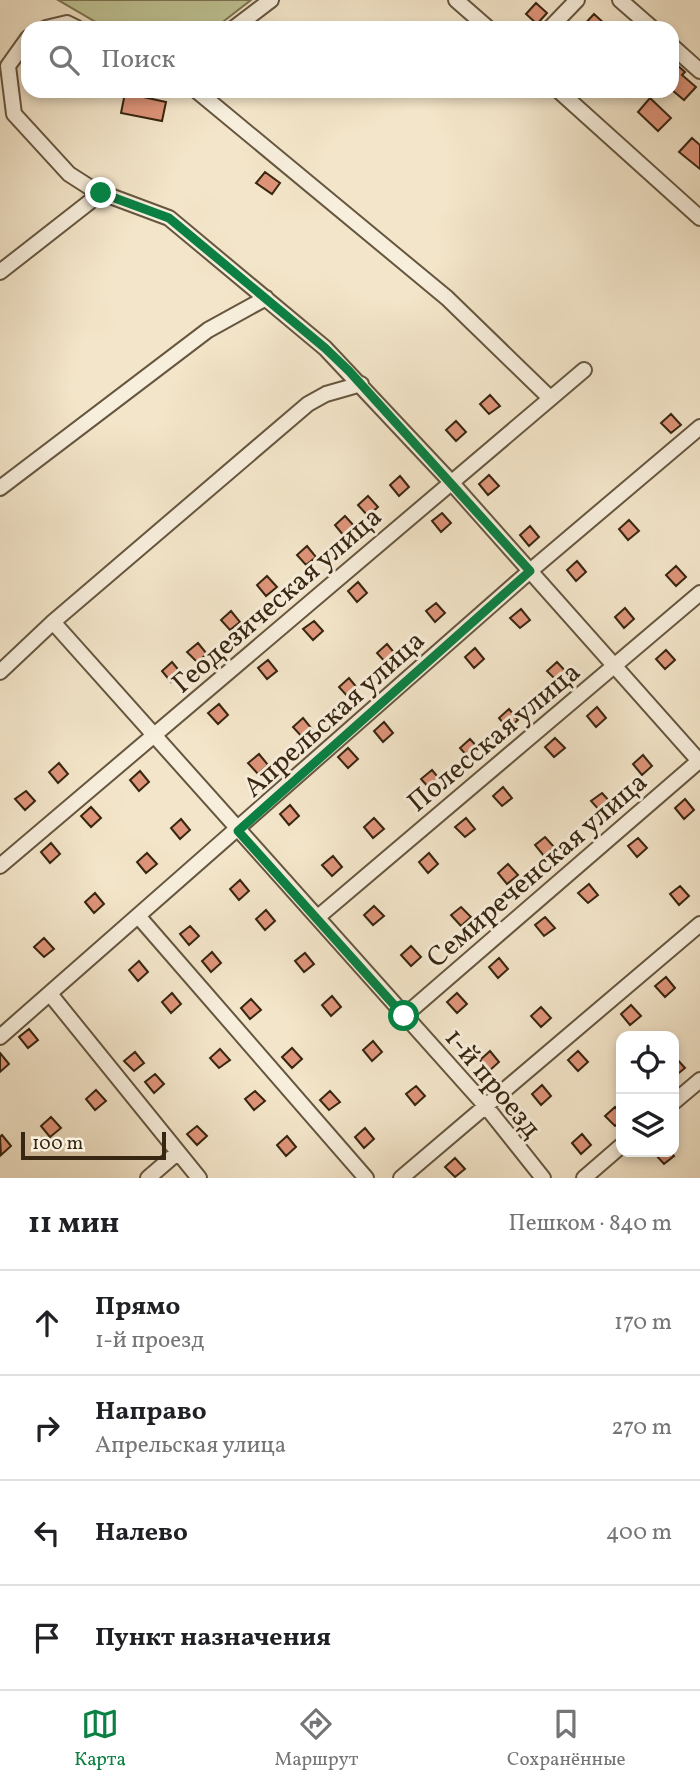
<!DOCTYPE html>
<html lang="ru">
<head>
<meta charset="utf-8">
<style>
  :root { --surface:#fff; --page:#f2f2f2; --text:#202124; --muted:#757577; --line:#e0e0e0; --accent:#0b8043 }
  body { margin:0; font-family:Vollkorn,serif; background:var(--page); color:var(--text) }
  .controls { position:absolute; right:21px; bottom:21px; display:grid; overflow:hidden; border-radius:14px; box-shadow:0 4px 10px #0003 }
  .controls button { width:63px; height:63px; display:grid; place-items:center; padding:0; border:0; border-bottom:2px solid var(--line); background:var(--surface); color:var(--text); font:35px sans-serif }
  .scale { position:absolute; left:21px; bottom:18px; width:145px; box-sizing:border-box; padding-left:7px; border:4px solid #372611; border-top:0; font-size:19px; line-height:24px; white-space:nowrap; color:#372611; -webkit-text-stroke:5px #f7eedc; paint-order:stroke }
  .stop { position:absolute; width:21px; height:21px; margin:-16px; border:5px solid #0b8043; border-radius:50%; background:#fff }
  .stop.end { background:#0b8043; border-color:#fff; box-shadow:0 2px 7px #0008 }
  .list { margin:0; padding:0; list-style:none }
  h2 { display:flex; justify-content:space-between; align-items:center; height:91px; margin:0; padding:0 28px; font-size:30px }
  h2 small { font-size:23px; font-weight:400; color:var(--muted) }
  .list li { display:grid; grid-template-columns:46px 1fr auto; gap:21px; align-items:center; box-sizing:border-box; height:105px; padding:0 28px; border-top:2px solid var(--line) }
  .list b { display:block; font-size:26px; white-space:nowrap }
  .list p { margin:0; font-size:23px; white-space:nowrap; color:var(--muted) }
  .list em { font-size:23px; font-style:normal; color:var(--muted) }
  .icon { flex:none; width:38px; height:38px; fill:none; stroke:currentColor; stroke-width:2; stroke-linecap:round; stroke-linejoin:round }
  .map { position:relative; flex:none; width:700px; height:1178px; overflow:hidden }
  .search { position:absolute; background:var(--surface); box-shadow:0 4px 10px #0003; left:21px; right:21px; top:21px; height:77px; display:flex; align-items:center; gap:18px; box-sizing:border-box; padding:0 24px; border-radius:21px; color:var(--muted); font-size:26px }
  .sheet { height:511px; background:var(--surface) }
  nav { display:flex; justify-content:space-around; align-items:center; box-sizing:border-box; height:98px; border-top:2px solid var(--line); background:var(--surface); font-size:19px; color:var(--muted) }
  nav a { display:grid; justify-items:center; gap:4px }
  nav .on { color:var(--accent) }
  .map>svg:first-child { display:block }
  .green { fill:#bfc394; stroke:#7b7452; stroke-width:2 }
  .building { fill:#de9479; stroke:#372611; stroke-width:2 }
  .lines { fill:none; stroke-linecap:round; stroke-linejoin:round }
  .minor-casing { stroke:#66563f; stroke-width:18 }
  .minor { stroke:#f7eedc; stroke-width:14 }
  .route { stroke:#0b8043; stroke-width:9 }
  .labels { text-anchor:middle; stroke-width:6; stroke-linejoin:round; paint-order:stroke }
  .street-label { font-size:28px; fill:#372611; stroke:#f7eedc }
</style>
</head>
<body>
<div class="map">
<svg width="700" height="1178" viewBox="0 0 700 1178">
  <rect width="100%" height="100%" fill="#f3e5c9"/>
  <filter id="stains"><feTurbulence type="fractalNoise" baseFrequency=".00286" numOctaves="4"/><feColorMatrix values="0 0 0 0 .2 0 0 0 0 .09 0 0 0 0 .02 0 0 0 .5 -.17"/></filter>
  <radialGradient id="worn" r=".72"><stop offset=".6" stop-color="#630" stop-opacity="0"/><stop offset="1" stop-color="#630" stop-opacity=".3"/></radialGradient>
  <path class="green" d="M 58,0 L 251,0 L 215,28 L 106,28 Z"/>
  <path class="building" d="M 536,3 L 547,13 L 537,24 L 526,14 Z
    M 594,14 L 607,26 L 581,28 Z
    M 677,65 L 685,72 L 682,75 L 696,87 L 684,100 L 672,90 L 672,71 Z
    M 125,93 L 166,102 L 162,121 L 121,113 Z
    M 650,98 L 671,118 L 658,131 L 638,112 Z
    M 692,138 L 700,145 L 700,169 L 679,152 Z
    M 265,172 L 280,183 L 272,194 L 256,183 Z
    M 490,395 L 500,406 L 489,414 L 480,404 Z
    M 671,414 L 681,425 L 671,433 L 661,423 Z
    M 456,421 L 466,432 L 456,441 L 446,430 Z
    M 489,475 L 499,486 L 488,495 L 479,484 Z
    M 400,476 L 409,487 L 399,496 L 390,485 Z
    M 368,496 L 378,507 L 368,516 L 358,505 Z
    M 442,513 L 451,523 L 441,532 L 432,521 Z
    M 345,516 L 355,527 L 344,536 L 335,525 Z
    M 629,520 L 639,531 L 628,540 L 619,529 Z
    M 530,526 L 539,537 L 529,546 L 520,535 Z
    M 307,546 L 316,557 L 306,565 L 297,555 Z
    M 577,561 L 586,572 L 576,581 L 567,570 Z
    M 676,566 L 686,577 L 676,586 L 666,575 Z
    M 267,576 L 277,587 L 266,596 L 257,585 Z
    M 358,582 L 367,593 L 357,602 L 348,591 Z
    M 436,603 L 445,613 L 435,622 L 426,611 Z
    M 625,608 L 634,619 L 624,628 L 615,617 Z
    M 521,609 L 530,620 L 520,628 L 510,618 Z
    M 231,611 L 240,622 L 230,630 L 221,620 Z
    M 314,621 L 323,631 L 313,640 L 303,629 Z
    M 198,643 L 207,654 L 197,662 L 187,652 Z
    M 387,644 L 396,655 L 386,663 L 377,653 Z
    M 475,648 L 484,659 L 474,668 L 465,657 Z
    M 666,650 L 675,660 L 665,669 L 656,659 Z
    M 268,660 L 277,671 L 267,679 L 258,668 Z
    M 172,662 L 181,673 L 171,682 L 162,671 Z
    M 557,662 L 567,673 L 557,681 L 547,671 Z
    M 349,678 L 358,689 L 348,697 L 339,687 Z
    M 219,704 L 228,715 L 218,724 L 208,713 Z
    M 597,707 L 606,718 L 596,727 L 587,716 Z
    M 509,709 L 518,720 L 508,729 L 499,718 Z
    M 303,718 L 312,729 L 302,737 L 293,727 Z
    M 384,722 L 393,733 L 383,742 L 374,731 Z
    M 555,738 L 565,748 L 554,757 L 545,747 Z
    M 470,739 L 480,750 L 470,759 L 460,748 Z
    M 348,748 L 358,759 L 348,768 L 338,757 Z
    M 259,754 L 268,765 L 258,774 L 248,763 Z
    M 643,755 L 652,766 L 642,775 L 633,764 Z
    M 59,763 L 68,774 L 58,783 L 49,772 Z
    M 432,770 L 441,781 L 431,790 L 421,779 Z
    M 140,771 L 149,782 L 139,791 L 130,780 Z
    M 503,787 L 512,798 L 502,806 L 493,796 Z
    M 26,791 L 35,801 L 25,810 L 15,799 Z
    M 602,793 L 611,803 L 601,812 L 591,801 Z
    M 685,799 L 694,810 L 684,819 L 675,808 Z
    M 290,805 L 299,816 L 289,825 L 280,814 Z
    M 91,807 L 101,818 L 91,827 L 81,816 Z
    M 374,818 L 384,829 L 373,838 L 364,827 Z
    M 466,818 L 475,829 L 465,837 L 455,827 Z
    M 181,819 L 190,830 L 180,839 L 171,828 Z
    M 545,837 L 554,847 L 544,856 L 535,845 Z
    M 638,838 L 647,848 L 637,857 L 628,846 Z
    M 51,843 L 60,854 L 50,863 L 41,852 Z
    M 147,853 L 157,864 L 146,873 L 137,862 Z
    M 429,853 L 438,864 L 428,873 L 419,862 Z
    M 333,856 L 342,867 L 332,876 L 322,865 Z
    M 508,864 L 518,875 L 507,884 L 498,873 Z
    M 240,880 L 249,891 L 239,900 L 230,889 Z
    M 589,884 L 598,895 L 588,903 L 578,893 Z
    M 680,886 L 689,896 L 679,905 L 670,894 Z
    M 95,893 L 104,904 L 94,913 L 85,902 Z
    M 374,906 L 384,916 L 373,925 L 364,915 Z
    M 461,907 L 471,917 L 461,926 L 451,915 Z
    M 266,910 L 275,921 L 265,930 L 256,919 Z
    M 545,917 L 555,928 L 544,936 L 535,925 Z
    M 190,926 L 199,936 L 189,945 L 180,934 Z
    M 44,938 L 54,949 L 44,957 L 34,947 Z
    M 411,946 L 421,957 L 411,966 L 401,955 Z
    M 212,952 L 221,963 L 211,972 L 202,961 Z
    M 305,953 L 314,964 L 304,972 L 295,961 Z
    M 499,958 L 508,969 L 498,978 L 489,967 Z
    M 139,961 L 148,972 L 138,981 L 129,970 Z
    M 666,977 L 675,988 L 665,997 L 655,986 Z
    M 172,993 L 181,1004 L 171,1013 L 162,1002 Z
    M 457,993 L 467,1004 L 457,1013 L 447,1002 Z
    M 332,996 L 341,1007 L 331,1016 L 322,1005 Z
    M 251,999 L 261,1010 L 250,1019 L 241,1008 Z
    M 631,1005 L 641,1016 L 630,1025 L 621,1014 Z
    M 541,1007 L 551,1018 L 541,1027 L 531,1016 Z
    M 29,1029 L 38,1040 L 28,1048 L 19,1037 Z
    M 373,1041 L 382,1052 L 372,1061 L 363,1050 Z
    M 292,1048 L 302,1059 L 292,1068 L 282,1057 Z
    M 220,1049 L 230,1060 L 219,1068 L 210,1058 Z
    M 490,1051 L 499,1062 L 489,1071 L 480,1060 Z
    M 578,1051 L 588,1062 L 578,1071 L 568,1060 Z
    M 135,1052 L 144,1063 L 134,1071 L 124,1061 Z
    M 0,1053 L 9,1064 L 0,1072 Z
    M 675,1057 L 685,1068 L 674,1077 L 674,1058 Z
    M 155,1074 L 164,1084 L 154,1093 L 145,1082 Z
    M 542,1085 L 551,1096 L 541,1105 L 532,1094 Z
    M 416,1086 L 425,1096 L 415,1105 L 406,1094 Z
    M 96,1090 L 106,1101 L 95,1110 L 86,1099 Z
    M 255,1091 L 265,1101 L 254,1110 L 245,1099 Z
    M 330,1091 L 340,1102 L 329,1110 L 320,1100 Z
    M 615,1107 L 621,1114 L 621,1121 L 615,1126 L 605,1116 Z
    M 51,1117 L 61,1128 L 50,1137 L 41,1126 Z
    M 197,1126 L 207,1136 L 197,1145 L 187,1134 Z
    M 365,1128 L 374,1139 L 364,1148 L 355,1137 Z
    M 582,1134 L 591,1145 L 581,1154 L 572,1143 Z
    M 2,1135 L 11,1146 L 1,1155 L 0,1137 Z
    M 287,1136 L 296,1147 L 286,1156 L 277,1145 Z
    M 657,1152 L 671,1152 L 674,1156 L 664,1164 L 655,1154 Z
    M 455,1158 L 465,1169 L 455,1177 L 445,1167 Z"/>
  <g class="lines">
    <defs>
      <path id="minor" d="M 456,0 L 488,28
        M 620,0 L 652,28
        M 46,28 L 67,23 L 77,28
        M 234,28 L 271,0
        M 550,28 L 577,0
        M 28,38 L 8,66 L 14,114 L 69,174 L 94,190 L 169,218 L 325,348 L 450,481 L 700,762
        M 672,46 L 700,71
        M 197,91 L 447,298 L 550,398
        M 559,91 L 700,218
        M 0,272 L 101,193
        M 0,488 L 208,330 L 266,298
        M 53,622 L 484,1104 L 543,1178
        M 0,672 L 53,622 L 308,404 L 326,394 L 361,384
        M 0,866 L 584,370
        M 139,917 L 366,1178
        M 318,917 L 700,593
        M 50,994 L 199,1178
        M 404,1016 L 700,760
        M 0,1037 L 530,571 L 700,427
        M 674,1102 L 700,1080
        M 148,1178 L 177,1153
        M 401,1178 L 700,924
        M 584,1178 L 621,1146"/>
    </defs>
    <use href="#minor" class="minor-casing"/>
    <use href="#minor" class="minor"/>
  </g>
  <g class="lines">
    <path class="route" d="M 101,193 L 169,218 L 325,348 L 349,371 L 530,571 L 238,831 L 404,1016"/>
  </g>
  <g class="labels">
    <g class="street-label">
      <text transform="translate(276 599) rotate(-41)" y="10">Геодезическая улица</text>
      <text transform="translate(333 713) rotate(-42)" y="10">Апрельская улица</text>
      <text transform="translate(493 736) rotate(-40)" y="10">Полесская улица</text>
      <text transform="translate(536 869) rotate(-41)" y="10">Семиреченская улица</text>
      <text transform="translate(494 1082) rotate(50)" y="10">1-й проезд</text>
    </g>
  </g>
  <rect width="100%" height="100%" filter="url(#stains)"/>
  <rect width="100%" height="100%" fill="url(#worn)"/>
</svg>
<div class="controls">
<button><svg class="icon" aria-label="locate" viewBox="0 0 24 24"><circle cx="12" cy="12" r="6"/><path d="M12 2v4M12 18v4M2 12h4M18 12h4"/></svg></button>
<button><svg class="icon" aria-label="layers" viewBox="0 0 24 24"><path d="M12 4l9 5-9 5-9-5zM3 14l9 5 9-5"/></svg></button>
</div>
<div class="scale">100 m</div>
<div class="stop" style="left:404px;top:1016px"></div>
<div class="stop end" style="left:101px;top:193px"></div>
<div class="search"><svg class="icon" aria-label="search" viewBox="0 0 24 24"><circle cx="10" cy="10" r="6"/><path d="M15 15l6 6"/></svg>Поиск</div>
</div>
<section class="sheet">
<h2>11 мин<small>Пешком · 840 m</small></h2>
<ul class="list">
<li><svg class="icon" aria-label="ahead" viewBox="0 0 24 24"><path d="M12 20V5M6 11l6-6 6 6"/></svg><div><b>Прямо</b><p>1-й проезд</p></div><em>170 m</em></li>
<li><svg class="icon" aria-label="right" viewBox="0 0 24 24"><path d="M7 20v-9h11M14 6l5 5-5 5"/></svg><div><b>Направо</b><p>Апрельская улица</p></div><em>270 m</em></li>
<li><svg class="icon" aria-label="left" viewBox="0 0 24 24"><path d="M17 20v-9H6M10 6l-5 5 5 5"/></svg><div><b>Налево</b></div><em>400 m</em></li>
<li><svg class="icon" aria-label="arrive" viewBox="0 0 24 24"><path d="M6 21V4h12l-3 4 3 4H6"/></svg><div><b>Пункт назначения</b></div></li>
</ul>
</section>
<nav>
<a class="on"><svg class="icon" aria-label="map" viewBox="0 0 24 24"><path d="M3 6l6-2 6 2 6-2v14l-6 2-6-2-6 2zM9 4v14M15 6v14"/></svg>Карта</a>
<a><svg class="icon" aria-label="directions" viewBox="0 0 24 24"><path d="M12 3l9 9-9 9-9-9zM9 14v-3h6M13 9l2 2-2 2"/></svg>Маршрут</a>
<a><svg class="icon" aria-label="saved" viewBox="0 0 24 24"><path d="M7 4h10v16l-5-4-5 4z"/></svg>Сохранённые</a>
</nav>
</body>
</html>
